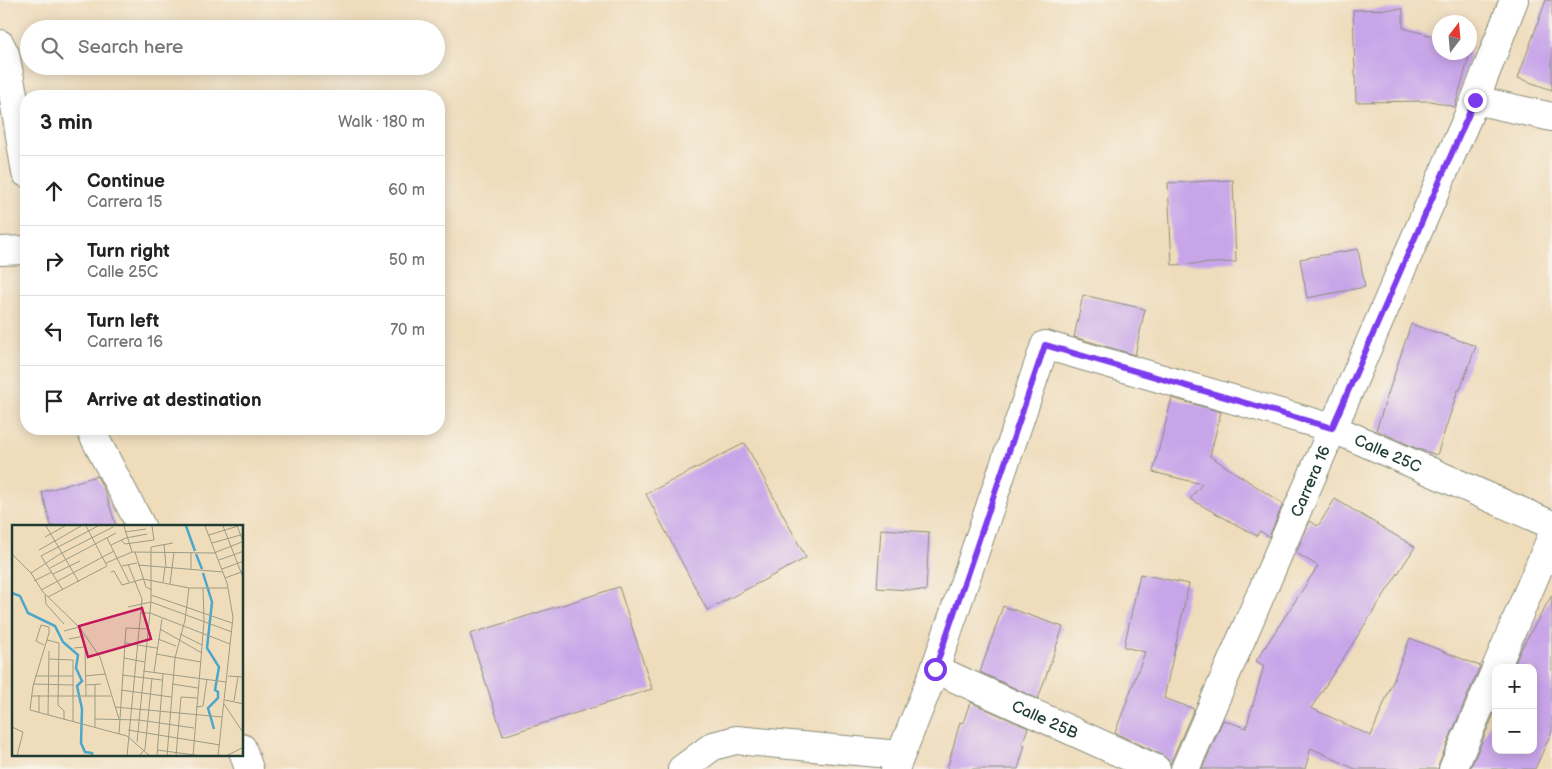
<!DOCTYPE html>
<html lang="en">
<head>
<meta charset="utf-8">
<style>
  :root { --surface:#fff; --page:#f2f2f2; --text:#222; --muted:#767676; --line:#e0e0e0 }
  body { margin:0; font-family:"Balsamiq Sans",sans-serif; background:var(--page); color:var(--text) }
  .controls { position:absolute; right:15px; bottom:15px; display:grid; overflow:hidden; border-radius:10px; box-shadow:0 2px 12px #0003 }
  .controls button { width:45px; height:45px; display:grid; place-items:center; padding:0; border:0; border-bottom:1px solid var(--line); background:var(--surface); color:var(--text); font:25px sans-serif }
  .compass { position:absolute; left:1432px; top:15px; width:45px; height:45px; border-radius:50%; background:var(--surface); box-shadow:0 2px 12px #0003; rotate:16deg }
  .stop { position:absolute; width:15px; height:15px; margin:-11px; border:4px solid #7c3aed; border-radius:50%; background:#fff }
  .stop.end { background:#7c3aed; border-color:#fff; box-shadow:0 1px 5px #0008 }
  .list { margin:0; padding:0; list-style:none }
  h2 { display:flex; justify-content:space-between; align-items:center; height:65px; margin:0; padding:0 20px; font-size:21px }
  h2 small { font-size:16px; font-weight:400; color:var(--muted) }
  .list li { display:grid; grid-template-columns:32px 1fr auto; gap:15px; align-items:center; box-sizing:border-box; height:70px; padding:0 20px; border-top:1px solid var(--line) }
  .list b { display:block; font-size:19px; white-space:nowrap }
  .list p { margin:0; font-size:16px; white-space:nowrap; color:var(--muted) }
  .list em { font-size:16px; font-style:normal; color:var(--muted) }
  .icon { flex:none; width:28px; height:28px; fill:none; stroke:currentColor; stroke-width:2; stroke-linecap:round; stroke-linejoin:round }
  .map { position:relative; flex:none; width:1552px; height:769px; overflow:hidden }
  .search { position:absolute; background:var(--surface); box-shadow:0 2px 12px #0003; left:20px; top:20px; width:425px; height:55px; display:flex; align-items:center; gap:12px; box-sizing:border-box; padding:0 18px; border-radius:28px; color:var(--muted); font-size:19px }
  .panel { position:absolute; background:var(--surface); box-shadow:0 2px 12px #0003; left:20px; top:90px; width:425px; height:345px; border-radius:20px }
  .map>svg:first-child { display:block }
  .building { fill:#c8a5e9 }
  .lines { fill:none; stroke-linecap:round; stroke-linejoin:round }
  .street-casing { stroke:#878c78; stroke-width:30 }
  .street { stroke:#fff; stroke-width:28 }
  .route { stroke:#7c3aed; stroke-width:6 }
  .labels { text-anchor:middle; stroke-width:4; stroke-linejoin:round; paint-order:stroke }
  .street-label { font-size:16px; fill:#1f3d34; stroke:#f7f3e8 }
  .inset-river { fill:none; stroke:#4ca7ca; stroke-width:2.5 }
  .inset-road { fill:none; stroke:#9c9c85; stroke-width:1 }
  .view { fill:#c2185b; fill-opacity:0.15; stroke:#c2185b; stroke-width:2.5 }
  .inset-edge { fill:none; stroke:#1f3d34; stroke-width:2.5 }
</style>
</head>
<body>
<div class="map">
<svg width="1552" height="769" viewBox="0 0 1552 769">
  <rect width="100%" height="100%" fill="#f7f3e8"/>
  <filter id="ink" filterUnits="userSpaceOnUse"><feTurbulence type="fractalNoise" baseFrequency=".02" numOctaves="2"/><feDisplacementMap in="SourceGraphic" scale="10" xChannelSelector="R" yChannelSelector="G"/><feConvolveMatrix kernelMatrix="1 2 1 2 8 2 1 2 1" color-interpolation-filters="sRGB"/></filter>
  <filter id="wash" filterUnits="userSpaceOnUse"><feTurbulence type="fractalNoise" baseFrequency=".0096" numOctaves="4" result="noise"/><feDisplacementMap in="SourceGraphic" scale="20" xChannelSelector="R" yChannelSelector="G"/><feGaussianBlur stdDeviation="1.12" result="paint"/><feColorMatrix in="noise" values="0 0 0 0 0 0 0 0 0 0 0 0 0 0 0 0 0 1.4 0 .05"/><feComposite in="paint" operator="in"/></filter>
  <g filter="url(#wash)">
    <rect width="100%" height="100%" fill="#efdcbb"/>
    <g id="blocks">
      <path class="building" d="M 1546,0 L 1552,0 L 1552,90 L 1518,78 Z
        M 1403,9 L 1403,28 L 1440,38 L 1440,52 L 1470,52 L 1470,45 L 1472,46 L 1455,107 L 1431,101 L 1356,102 L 1353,10 Z
        M 1233,180 L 1236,262 L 1172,265 L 1168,183 Z
        M 1358,249 L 1365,287 L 1307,298 L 1300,259 Z
        M 1083,295 L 1145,309 L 1135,355 L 1074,337 Z
        M 1411,324 L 1476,346 L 1460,390 L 1458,390 L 1437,455 L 1418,449 L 1376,430 Z
        M 1172,398 L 1221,412 L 1210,456 L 1283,504 L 1269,537 L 1260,531 L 1257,536 L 1190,499 L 1202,484 L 1153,472 Z
        M 745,443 L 806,558 L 707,610 L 646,494 Z
        M 97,476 L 106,494 L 116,526 L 51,526 L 42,492 Z
        M 1335,499 L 1415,547 L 1311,708 L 1371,736 L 1410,638 L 1480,666 L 1439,763 L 1438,769 L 1355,769 L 1311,748 L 1305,769 L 1202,769 L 1223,720 L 1246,728 L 1264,666 L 1256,661 L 1318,566 L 1296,553 L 1310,521 L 1318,526 Z
        M 881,529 L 929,532 L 926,591 L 877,588 Z
        M 1140,574 L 1189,584 L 1164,698 L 1194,709 L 1170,764 L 1168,760 L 1162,755 L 1115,733 L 1145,652 L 1124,647 Z
        M 619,587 L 652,689 L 503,736 L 470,634 Z
        M 1552,595 L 1552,731 L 1535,769 L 1470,769 L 1496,709 L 1496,750 L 1533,750 L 1533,668 L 1513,668 L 1520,651 Z
        M 1003,606 L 1063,627 L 1038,699 L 980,672 Z
        M 970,702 L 1028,728 L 1022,744 L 1025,745 L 1018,769 L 947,769 L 960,722 L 963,723 Z"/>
    </g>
  </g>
  <g filter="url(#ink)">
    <use href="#blocks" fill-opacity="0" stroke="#878c78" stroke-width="1"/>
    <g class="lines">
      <defs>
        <g id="street">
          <path d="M 0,44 L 5,54 L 14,99 L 26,173"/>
          <path d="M 1475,100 L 1552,117"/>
          <path d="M 0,251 L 26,250"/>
          <path d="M 90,429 L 141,526"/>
          <path d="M 1496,668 L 1552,536"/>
          <path id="s1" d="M 935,669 L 1156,769"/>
          <path d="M 242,748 L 249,769"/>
          <path d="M 682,769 L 713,746 L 736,740 L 900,755"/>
          <path id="s2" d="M 895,769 L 935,669 L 1045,345 L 1332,428 L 1552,525"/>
          <path id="s3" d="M 1185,769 L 1475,100 L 1514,0"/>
          <path d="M 1453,769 L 1496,669"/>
        </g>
      </defs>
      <use href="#street" class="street-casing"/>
      <use href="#street" class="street"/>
    </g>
  </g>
  <g class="lines" filter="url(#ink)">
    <path class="route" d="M 935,669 L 1045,345 L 1332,428 L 1475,100"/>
  </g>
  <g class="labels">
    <g class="street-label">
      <text dy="6" stroke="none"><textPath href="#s2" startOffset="810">Calle 25C</textPath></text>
      <text dy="6" stroke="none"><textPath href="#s3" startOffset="314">Carrera 16</textPath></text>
      <text dy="6" stroke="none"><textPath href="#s1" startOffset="121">Calle 25B</textPath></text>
    </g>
  </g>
  <g transform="translate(12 525)">
    <rect width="231" height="231" fill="#efdcbb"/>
    <path class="inset-river" d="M 174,1 L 183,26M 184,29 L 190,44M 191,48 L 200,77 L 195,123 L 207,142 L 203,165 L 206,167 L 206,173 L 196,183 L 202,204M 0,68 L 8,71 L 16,88 L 43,101 L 51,117 L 66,130 L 64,143 L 70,156 L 65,161 L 70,184 L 69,218 L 73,227 L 80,228 L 80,231"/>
    <path class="inset-road" d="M 34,1 L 67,57M 112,1 L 120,27M 193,1 L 215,58 L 221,92 L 206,231M 211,1 L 232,55M 225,1 L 231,16M 113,7 L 134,4M 197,10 L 226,1M 33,12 L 53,1M 95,13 L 117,57M 109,15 L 113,19 L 142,15 L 140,1M 200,18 L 232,9M 152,19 L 154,42M 99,20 L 114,13 L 135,9M 27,25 L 69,1M 123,27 L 134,62 L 140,65M 0,29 L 19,48 L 31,67 L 68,103 L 88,132 L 107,194M 207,35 L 232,26M 94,38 L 120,27 L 202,28 L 232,16M 126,40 L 211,47M 110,41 L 125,38M 38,43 L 104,8M 179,44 L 179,27M 210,44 L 232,36M 99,47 L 102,46 L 110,60 L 131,54 L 177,63 L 216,63M 19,48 L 48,29 L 101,2M 41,49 L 68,36M 213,53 L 232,46M 22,56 L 40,47M 151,57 L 153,42M 158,59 L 162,27M 29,65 L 102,26M 51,65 L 29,31 L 86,1M 33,70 L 34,79 L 52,99M 139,70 L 220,98M 36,72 L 95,41 L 74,1M 116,82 L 139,77 L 220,107M 128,88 L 138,88 L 218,119M 148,104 L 190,128M 52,106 L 67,102M 168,109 L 190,120M 57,114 L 72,111M 146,114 L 164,121M 35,115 L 47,118 L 46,180 L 52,186 L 52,194M 113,118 L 145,123M 32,120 L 24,116 L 29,100 L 37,102 L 37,108 L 21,161 L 18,185 L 115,211 L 138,231M 62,123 L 73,122 L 74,171M 144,129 L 189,137M 112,133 L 133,137M 37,134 L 61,135 L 61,196M 131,146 L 214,157M 142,147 L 150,94M 110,150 L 150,155M 23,151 L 61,151M 73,151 L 93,149M 216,151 L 232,152M 21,159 L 61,160M 160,159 L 186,163M 74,160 L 89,159M 109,165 L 159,172M 19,171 L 99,171M 213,175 L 232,179M 222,176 L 226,152M 212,179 L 232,209M 103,182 L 210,192M 184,182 L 191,181 L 195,154M 27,187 L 27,170M 36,190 L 37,126M 83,194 L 127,195 L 182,203M 0,202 L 11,207 L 5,231M 83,202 L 83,160M 116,205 L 208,220M 107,209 L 114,103 L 136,104M 125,217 L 139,77 L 139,22 L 161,18M 145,225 L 190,231M 115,231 L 130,74 L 116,39M 127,231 L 133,224 L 140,153M 145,231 L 151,149M 155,231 L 163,133 L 173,95 L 177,63M 164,231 L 169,172 L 185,173M 181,231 L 192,96 L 191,63M 214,231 L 232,222"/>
    <path class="view" d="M 130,83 L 139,114 L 76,132 L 67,101 Z"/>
    <rect width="231" height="231" class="inset-edge"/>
  </g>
</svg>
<div class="controls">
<button>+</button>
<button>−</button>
</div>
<svg class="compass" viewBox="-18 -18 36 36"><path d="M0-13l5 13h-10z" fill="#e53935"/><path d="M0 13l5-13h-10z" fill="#767676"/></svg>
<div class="stop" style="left:935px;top:669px"></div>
<div class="stop end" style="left:1475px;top:100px"></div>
<div class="search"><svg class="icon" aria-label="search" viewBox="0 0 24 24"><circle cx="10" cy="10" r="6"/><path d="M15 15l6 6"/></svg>Search here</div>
<section class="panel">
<h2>3 min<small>Walk · 180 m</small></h2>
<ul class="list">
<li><svg class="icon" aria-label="ahead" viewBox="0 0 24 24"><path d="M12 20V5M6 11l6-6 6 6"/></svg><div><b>Continue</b><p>Carrera 15</p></div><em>60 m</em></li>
<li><svg class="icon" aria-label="right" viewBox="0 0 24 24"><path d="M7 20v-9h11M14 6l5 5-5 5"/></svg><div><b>Turn right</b><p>Calle 25C</p></div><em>50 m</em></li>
<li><svg class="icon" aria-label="left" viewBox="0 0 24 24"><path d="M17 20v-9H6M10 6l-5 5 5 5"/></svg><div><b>Turn left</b><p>Carrera 16</p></div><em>70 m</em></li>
<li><svg class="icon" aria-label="arrive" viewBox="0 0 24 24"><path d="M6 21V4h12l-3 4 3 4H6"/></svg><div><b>Arrive at destination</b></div></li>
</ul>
</section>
</div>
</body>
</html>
